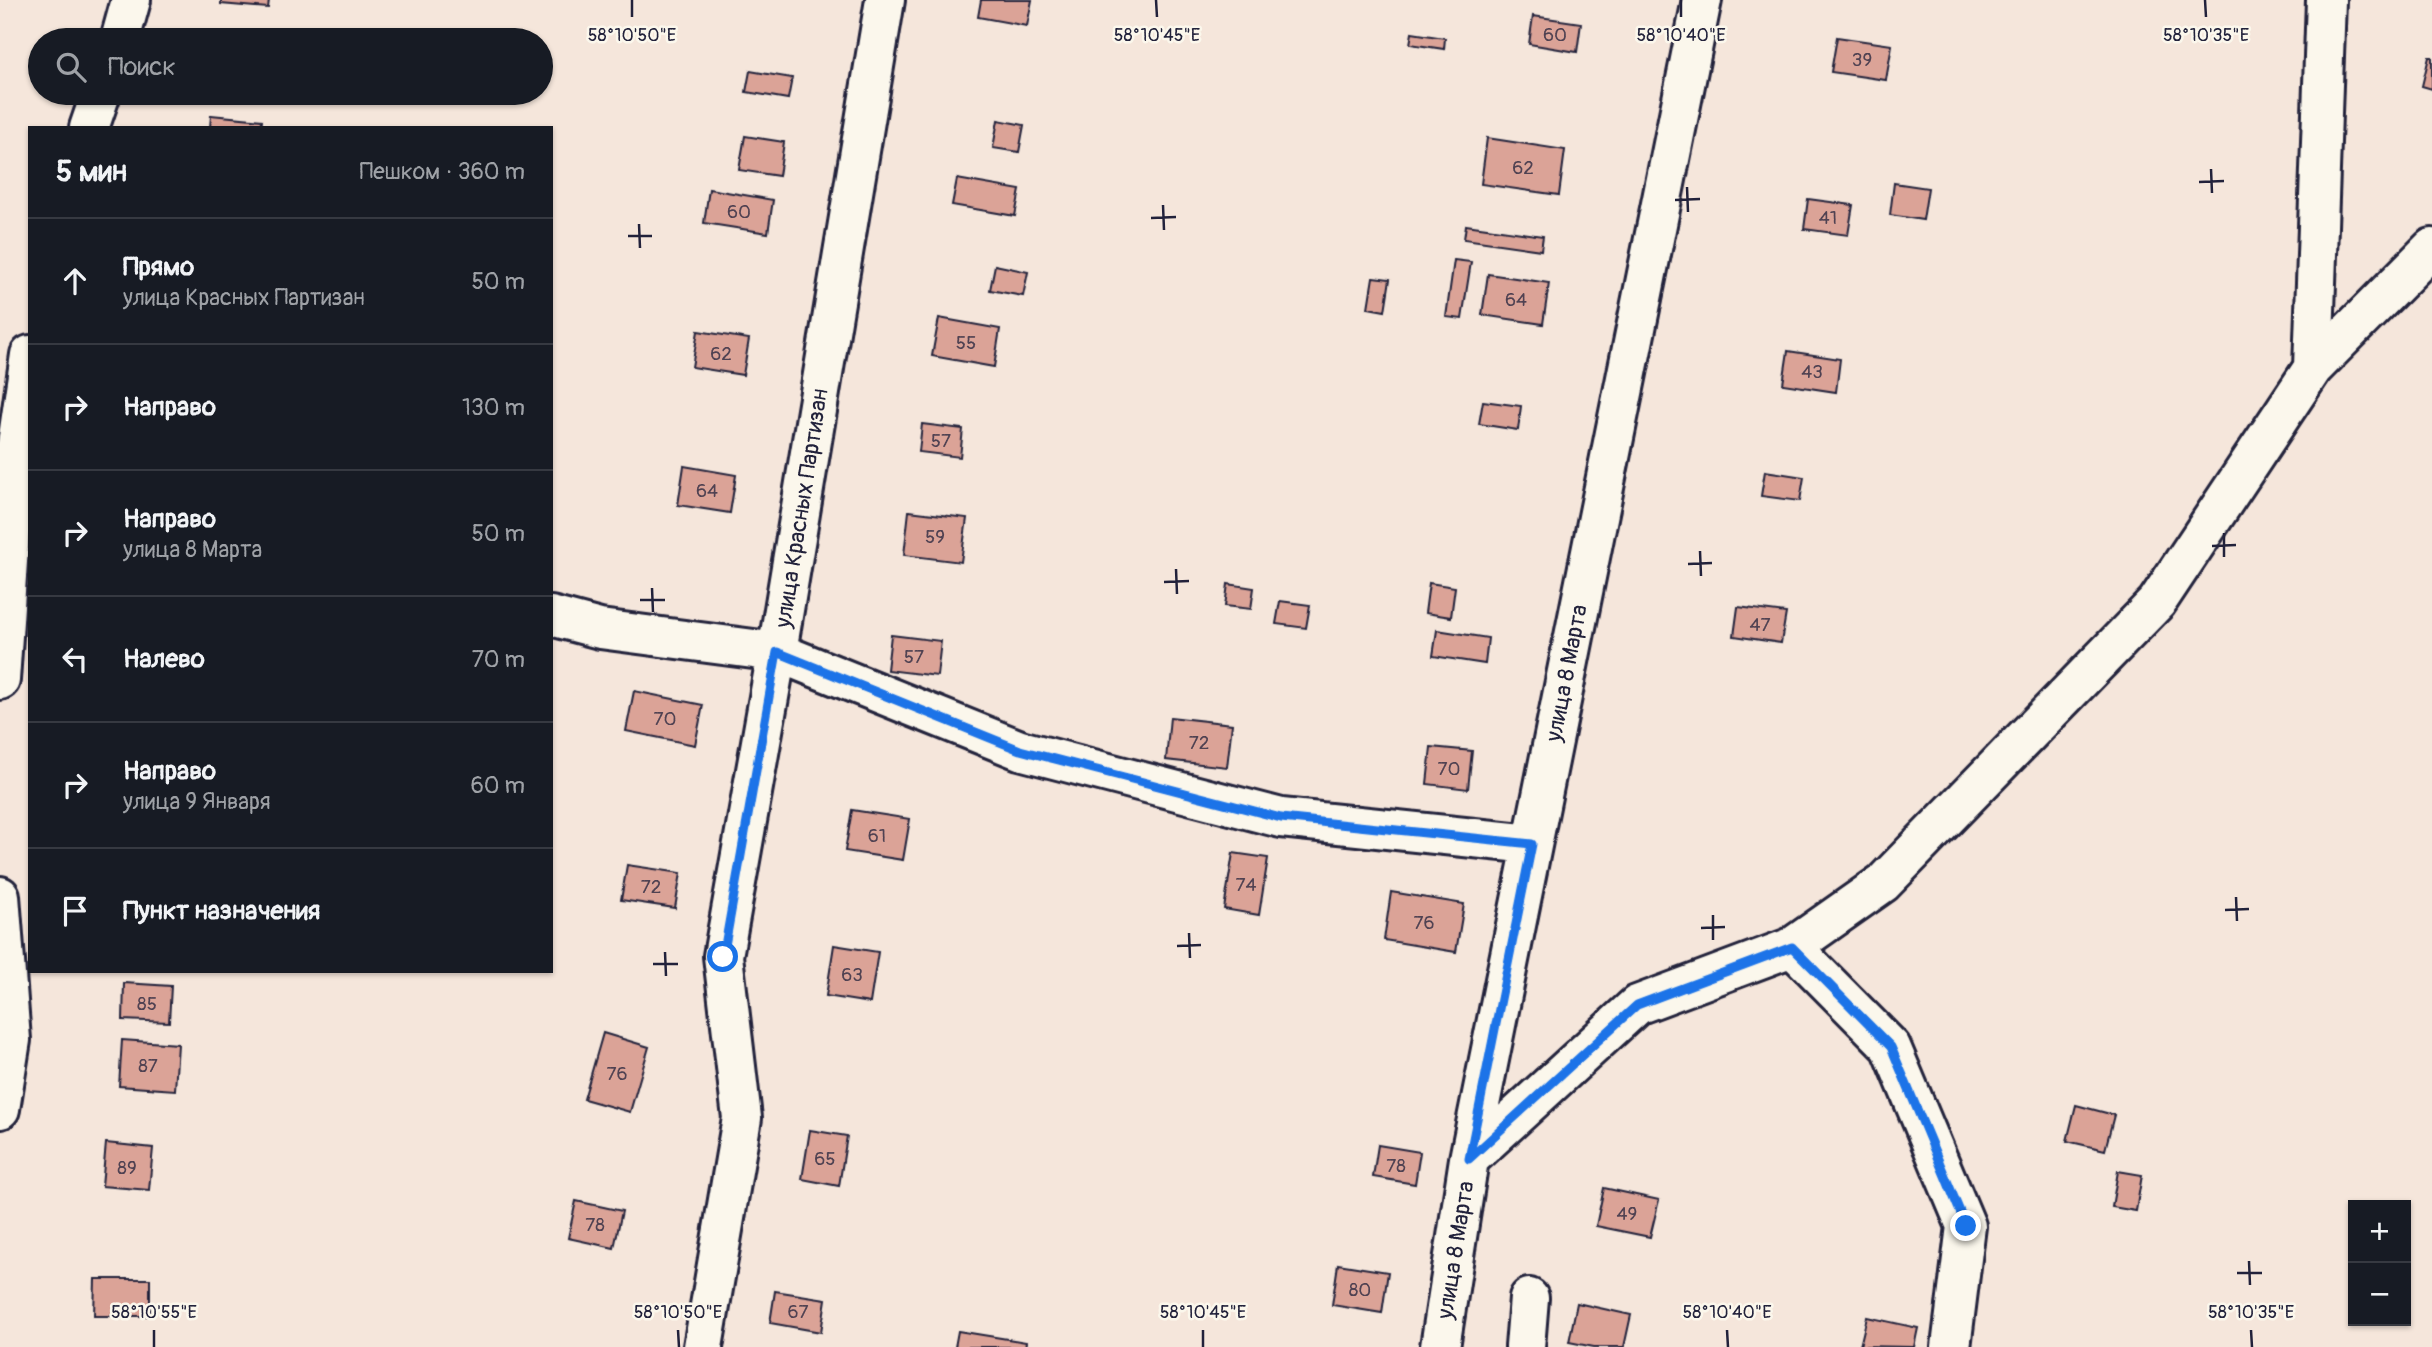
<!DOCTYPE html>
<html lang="ru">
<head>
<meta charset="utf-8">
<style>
  :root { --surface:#171b24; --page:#242831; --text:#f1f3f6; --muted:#9ea1a6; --line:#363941 }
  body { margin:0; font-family:Pangolin,sans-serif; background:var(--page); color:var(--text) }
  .controls { position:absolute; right:21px; bottom:21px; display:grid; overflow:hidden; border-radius:0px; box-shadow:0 2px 5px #0004 }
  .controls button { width:63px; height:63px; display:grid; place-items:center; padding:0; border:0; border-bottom:2px solid var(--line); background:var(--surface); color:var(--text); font:35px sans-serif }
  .stop { position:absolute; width:21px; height:21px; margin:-16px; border:5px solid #1a73e8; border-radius:50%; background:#fff }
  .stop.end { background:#1a73e8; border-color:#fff; box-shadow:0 2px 7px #0008 }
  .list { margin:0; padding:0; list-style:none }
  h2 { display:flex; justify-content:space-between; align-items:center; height:91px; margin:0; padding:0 28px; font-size:30px }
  h2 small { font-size:23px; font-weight:400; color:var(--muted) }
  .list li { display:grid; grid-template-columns:46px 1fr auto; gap:21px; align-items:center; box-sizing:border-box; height:126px; padding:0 28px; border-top:2px solid var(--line) }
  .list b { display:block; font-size:26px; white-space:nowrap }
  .list p { margin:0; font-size:23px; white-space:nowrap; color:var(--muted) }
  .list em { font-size:23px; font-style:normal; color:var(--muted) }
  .icon { flex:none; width:38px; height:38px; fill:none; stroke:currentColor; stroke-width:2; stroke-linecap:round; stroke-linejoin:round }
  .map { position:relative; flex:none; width:2432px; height:1347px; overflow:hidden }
  .search { position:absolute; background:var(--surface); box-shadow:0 2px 5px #0004; left:28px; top:28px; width:525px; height:77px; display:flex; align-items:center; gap:18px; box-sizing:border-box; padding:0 24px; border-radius:38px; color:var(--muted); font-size:26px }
  .panel { position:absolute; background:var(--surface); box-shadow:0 2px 5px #0004; left:28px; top:126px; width:525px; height:847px; border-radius:0px }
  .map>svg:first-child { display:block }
  .building { fill:#dba397; stroke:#22223b; stroke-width:2 }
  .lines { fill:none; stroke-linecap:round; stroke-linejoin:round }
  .minor-casing { stroke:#22223b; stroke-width:44 }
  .minor { stroke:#fbf7ec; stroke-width:38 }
  .route { stroke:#1a73e8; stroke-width:9 }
  .ticks { fill:none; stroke:#22223b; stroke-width:2.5 }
  .labels { text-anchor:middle; stroke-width:5; stroke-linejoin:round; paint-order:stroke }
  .number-label { font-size:19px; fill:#504252 }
  .street-label { font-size:23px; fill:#22223b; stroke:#fbf7ec }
  .ticks-label { font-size:18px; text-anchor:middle; fill:#22223b; stroke:#fbf7ec; stroke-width:5; stroke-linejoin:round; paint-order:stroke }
</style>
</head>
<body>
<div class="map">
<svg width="2432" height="1347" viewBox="0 0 2432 1347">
  <rect width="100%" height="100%" fill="#f5e6db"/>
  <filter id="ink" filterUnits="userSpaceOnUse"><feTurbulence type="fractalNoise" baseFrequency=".0143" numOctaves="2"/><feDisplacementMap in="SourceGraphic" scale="14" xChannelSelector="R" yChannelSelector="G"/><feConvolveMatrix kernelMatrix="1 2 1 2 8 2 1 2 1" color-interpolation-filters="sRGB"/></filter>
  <g filter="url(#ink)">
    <path class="building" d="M 221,0 L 269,0 L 268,8 L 221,4 Z
      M 981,0 L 1032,0 L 1027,26 L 978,17 Z
      M 1533,16 L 1581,23 L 1577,52 L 1529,44 Z
      M 1412,33 L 1445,38 L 1444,49 L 1410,44 Z
      M 1837,37 L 1892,45 L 1886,80 L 1831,72 Z
      M 2429,57 L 2432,57 L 2432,89 L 2422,86 Z
      M 750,71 L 792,78 L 788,99 L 746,92 Z
      M 211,115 L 262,120 L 261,128 L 210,128 Z
      M 998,120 L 1024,125 L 1019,152 L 993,148 Z
      M 745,136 L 784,142 L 779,176 L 739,170 Z
      M 1487,138 L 1565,150 L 1559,195 L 1481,184 Z
      M 957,179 L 1020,190 L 1015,216 L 952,205 Z
      M 1894,183 L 1928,188 L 1923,220 L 1890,215 Z
      M 709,189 L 773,200 L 768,233 L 704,223 Z
      M 1808,199 L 1853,205 L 1848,235 L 1804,229 Z
      M 1466,225 L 1543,236 L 1541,250 L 1464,239 Z
      M 1454,260 L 1471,262 L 1462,319 L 1446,317 Z
      M 995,265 L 1028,272 L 1023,296 L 990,290 Z
      M 1488,274 L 1549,283 L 1543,324 L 1482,315 Z
      M 1373,277 L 1390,279 L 1385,311 L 1368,308 Z
      M 939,318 L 1000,329 L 994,367 L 932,356 Z
      M 698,331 L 749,339 L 743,375 L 692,367 Z
      M 1788,351 L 1840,359 L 1836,392 L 1783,384 Z
      M 1483,401 L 1521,406 L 1518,430 L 1479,424 Z
      M 922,424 L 963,429 L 960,457 L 919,452 Z
      M 684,466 L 736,475 L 730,513 L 678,505 Z
      M 1765,471 L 1804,477 L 1800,501 L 1761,496 Z
      M 909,511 L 967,518 L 961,562 L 904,555 Z
      M 1429,583 L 1455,587 L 1451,617 L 1425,613 Z
      M 1228,584 L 1254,588 L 1251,609 L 1225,606 Z
      M 1280,601 L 1310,605 L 1306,628 L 1276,624 Z
      M 1738,607 L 1786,613 L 1781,643 L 1734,636 Z
      M 1437,630 L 1488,638 L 1485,664 L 1433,656 Z
      M 891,635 L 941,641 L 937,676 L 887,670 Z
      M 634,691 L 703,705 L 695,745 L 626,731 Z
      M 1170,717 L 1232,724 L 1227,767 L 1166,760 Z
      M 1431,747 L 1472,751 L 1468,789 L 1427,784 Z
      M 852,810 L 910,819 L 903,860 L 845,851 Z
      M 1233,853 L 1268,858 L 1259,915 L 1224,909 Z
      M 627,865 L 681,873 L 675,908 L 621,900 Z
      M 1391,892 L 1464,904 L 1456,952 L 1384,940 Z
      M 834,945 L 878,952 L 870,1003 L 826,996 Z
      M 124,983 L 171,986 L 169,1022 L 123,1020 Z
      M 603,1033 L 649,1047 L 630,1112 L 584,1099 Z
      M 122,1040 L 178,1044 L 175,1090 L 119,1086 Z
      M 2076,1105 L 2114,1115 L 2105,1150 L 2067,1141 Z
      M 810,1130 L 847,1136 L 839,1186 L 802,1179 Z
      M 106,1143 L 153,1148 L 149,1190 L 102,1186 Z
      M 1378,1145 L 1420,1152 L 1415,1184 L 1373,1177 Z
      M 2118,1171 L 2142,1175 L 2136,1211 L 2112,1207 Z
      M 1604,1188 L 1659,1200 L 1650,1237 L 1596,1226 Z
      M 576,1201 L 622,1211 L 614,1248 L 568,1238 Z
      M 1338,1264 L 1388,1272 L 1382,1313 L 1332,1305 Z
      M 95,1279 L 150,1279 L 150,1316 L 94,1316 Z
      M 775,1291 L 826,1299 L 821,1332 L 770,1323 Z
      M 1577,1303 L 1631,1315 L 1624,1347 L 1594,1347 L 1569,1342 Z
      M 1867,1317 L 1918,1328 L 1914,1347 L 1860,1346 Z
      M 958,1331 L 1026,1342 L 1025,1347 L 955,1347 Z"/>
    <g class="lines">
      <defs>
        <path id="minor" d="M 120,40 L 131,0
          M 89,128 L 101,93
          M 2313,368 L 2326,0
          M 551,616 L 600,629 L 777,652 L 1020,750 L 1281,818 L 1532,844
          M 0,680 L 15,458 L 30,355
          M 0,896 L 11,1040 L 0,1109
          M 1792,947 L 1891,1047 L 1966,1226 L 1951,1347
          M 1469,1159 L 1637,1005 L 1792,947 L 1883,883 L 2157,602 L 2313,368 L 2432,248
          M 703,1347 L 742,1118 L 723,956 L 777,652 L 885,0
          M 1440,1347 L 1469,1159 L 1702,0
          M 1525,1347 L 1529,1298"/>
      </defs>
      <use href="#minor" class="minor-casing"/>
      <use href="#minor" class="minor"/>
    </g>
  </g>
  <g class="lines" filter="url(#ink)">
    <path class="route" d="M 723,957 L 777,652 L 1020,750 L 1281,818 L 1532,844 L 1469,1159 L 1637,1005 L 1792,947 L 1891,1047 L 1966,1226"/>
  </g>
  <path class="ticks" d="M 632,0 L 632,17M 1156,0 L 1157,17M 1681,0 L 1681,17M 2205,0 L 2206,17M 2211,169 L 2212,193M 2199,182 L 2224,181M 1687,187 L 1688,212M 1675,200 L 1700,199M 1163,205 L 1164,230M 1151,218 L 1176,217M 639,224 L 640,248M 628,236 L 652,236M 2224,533 L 2224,557M 2212,546 L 2236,545M 1700,551 L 1701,576M 1688,564 L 1712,563M 1176,569 L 1177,594M 1164,582 L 1189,581M 652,588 L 653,612M 640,600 L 665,600M 2236,897 L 2237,921M 2225,910 L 2249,909M 1713,915 L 1713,940M 1701,928 L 1725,927M 1189,933 L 1190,958M 1177,946 L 1201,945M 665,952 L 666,976M 653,964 L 678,964M 2249,1261 L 2250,1285M 2237,1273 L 2262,1273M 154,1330 L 154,1347M 678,1330 L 679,1347M 1203,1330 L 1203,1347M 1727,1330 L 1728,1347M 2251,1330 L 2252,1347"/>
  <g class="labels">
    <g class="number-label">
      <text x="1555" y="41">60</text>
      <text x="1862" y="66">39</text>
      <text x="1523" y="174">62</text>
      <text x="739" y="218">60</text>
      <text x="1828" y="224">41</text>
      <text x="1516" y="306">64</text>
      <text x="966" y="349">55</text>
      <text x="721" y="360">62</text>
      <text x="1812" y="378">43</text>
      <text x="941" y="447">57</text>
      <text x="707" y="497">64</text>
      <text x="935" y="543">59</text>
      <text x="1760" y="631">47</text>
      <text x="914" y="663">57</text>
      <text x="665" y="725">70</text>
      <text x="1199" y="749">72</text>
      <text x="1449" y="775">70</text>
      <text x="877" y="842">61</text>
      <text x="1246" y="891">74</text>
      <text x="651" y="893">72</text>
      <text x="1424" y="929">76</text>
      <text x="852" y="981">63</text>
      <text x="147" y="1010">85</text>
      <text x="148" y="1072">87</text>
      <text x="617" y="1080">76</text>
      <text x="825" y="1165">65</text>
      <text x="1396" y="1172">78</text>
      <text x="127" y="1174">89</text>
      <text x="1627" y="1220">49</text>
      <text x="595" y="1231">78</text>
      <text x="1360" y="1296">80</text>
      <text x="798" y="1318">67</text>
    </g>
    <g class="street-label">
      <text transform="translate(801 508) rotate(-81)" y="8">улица Красных Партизан</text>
      <text transform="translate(1566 673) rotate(-79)" y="8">улица 8 Марта</text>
      <text transform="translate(1455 1250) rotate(-81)" y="8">улица 8 Марта</text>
    </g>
  </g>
  <g class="ticks-label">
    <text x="632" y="41">58°10'50"E</text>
    <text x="1157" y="41">58°10'45"E</text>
    <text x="1681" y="41">58°10'40"E</text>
    <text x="2206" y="41">58°10'35"E</text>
    <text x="154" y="1318">58°10'55"E</text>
    <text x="678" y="1318">58°10'50"E</text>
    <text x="1203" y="1318">58°10'45"E</text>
    <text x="1727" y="1318">58°10'40"E</text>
    <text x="2251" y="1318">58°10'35"E</text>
  </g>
</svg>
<div class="controls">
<button>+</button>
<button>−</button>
</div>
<div class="stop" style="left:723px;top:957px"></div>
<div class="stop end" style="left:1966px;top:1226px"></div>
<div class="search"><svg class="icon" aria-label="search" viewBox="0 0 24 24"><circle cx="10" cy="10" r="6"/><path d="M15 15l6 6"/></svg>Поиск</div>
<section class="panel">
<h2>5 мин<small>Пешком · 360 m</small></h2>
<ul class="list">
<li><svg class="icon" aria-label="ahead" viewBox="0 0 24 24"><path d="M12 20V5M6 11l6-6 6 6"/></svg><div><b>Прямо</b><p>улица Красных Партизан</p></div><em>50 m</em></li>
<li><svg class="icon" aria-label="right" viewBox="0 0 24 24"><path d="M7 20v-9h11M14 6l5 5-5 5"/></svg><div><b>Направо</b></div><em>130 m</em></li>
<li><svg class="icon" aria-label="right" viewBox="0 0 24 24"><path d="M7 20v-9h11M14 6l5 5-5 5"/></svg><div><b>Направо</b><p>улица 8 Марта</p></div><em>50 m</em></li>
<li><svg class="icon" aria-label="left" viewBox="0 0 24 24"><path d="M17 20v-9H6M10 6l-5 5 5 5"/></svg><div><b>Налево</b></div><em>70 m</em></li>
<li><svg class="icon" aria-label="right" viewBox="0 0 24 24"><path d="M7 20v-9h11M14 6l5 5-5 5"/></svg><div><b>Направо</b><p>улица 9 Января</p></div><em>60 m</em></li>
<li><svg class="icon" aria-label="arrive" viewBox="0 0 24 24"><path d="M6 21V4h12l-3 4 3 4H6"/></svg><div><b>Пункт назначения</b></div></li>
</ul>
</section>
</div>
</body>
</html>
